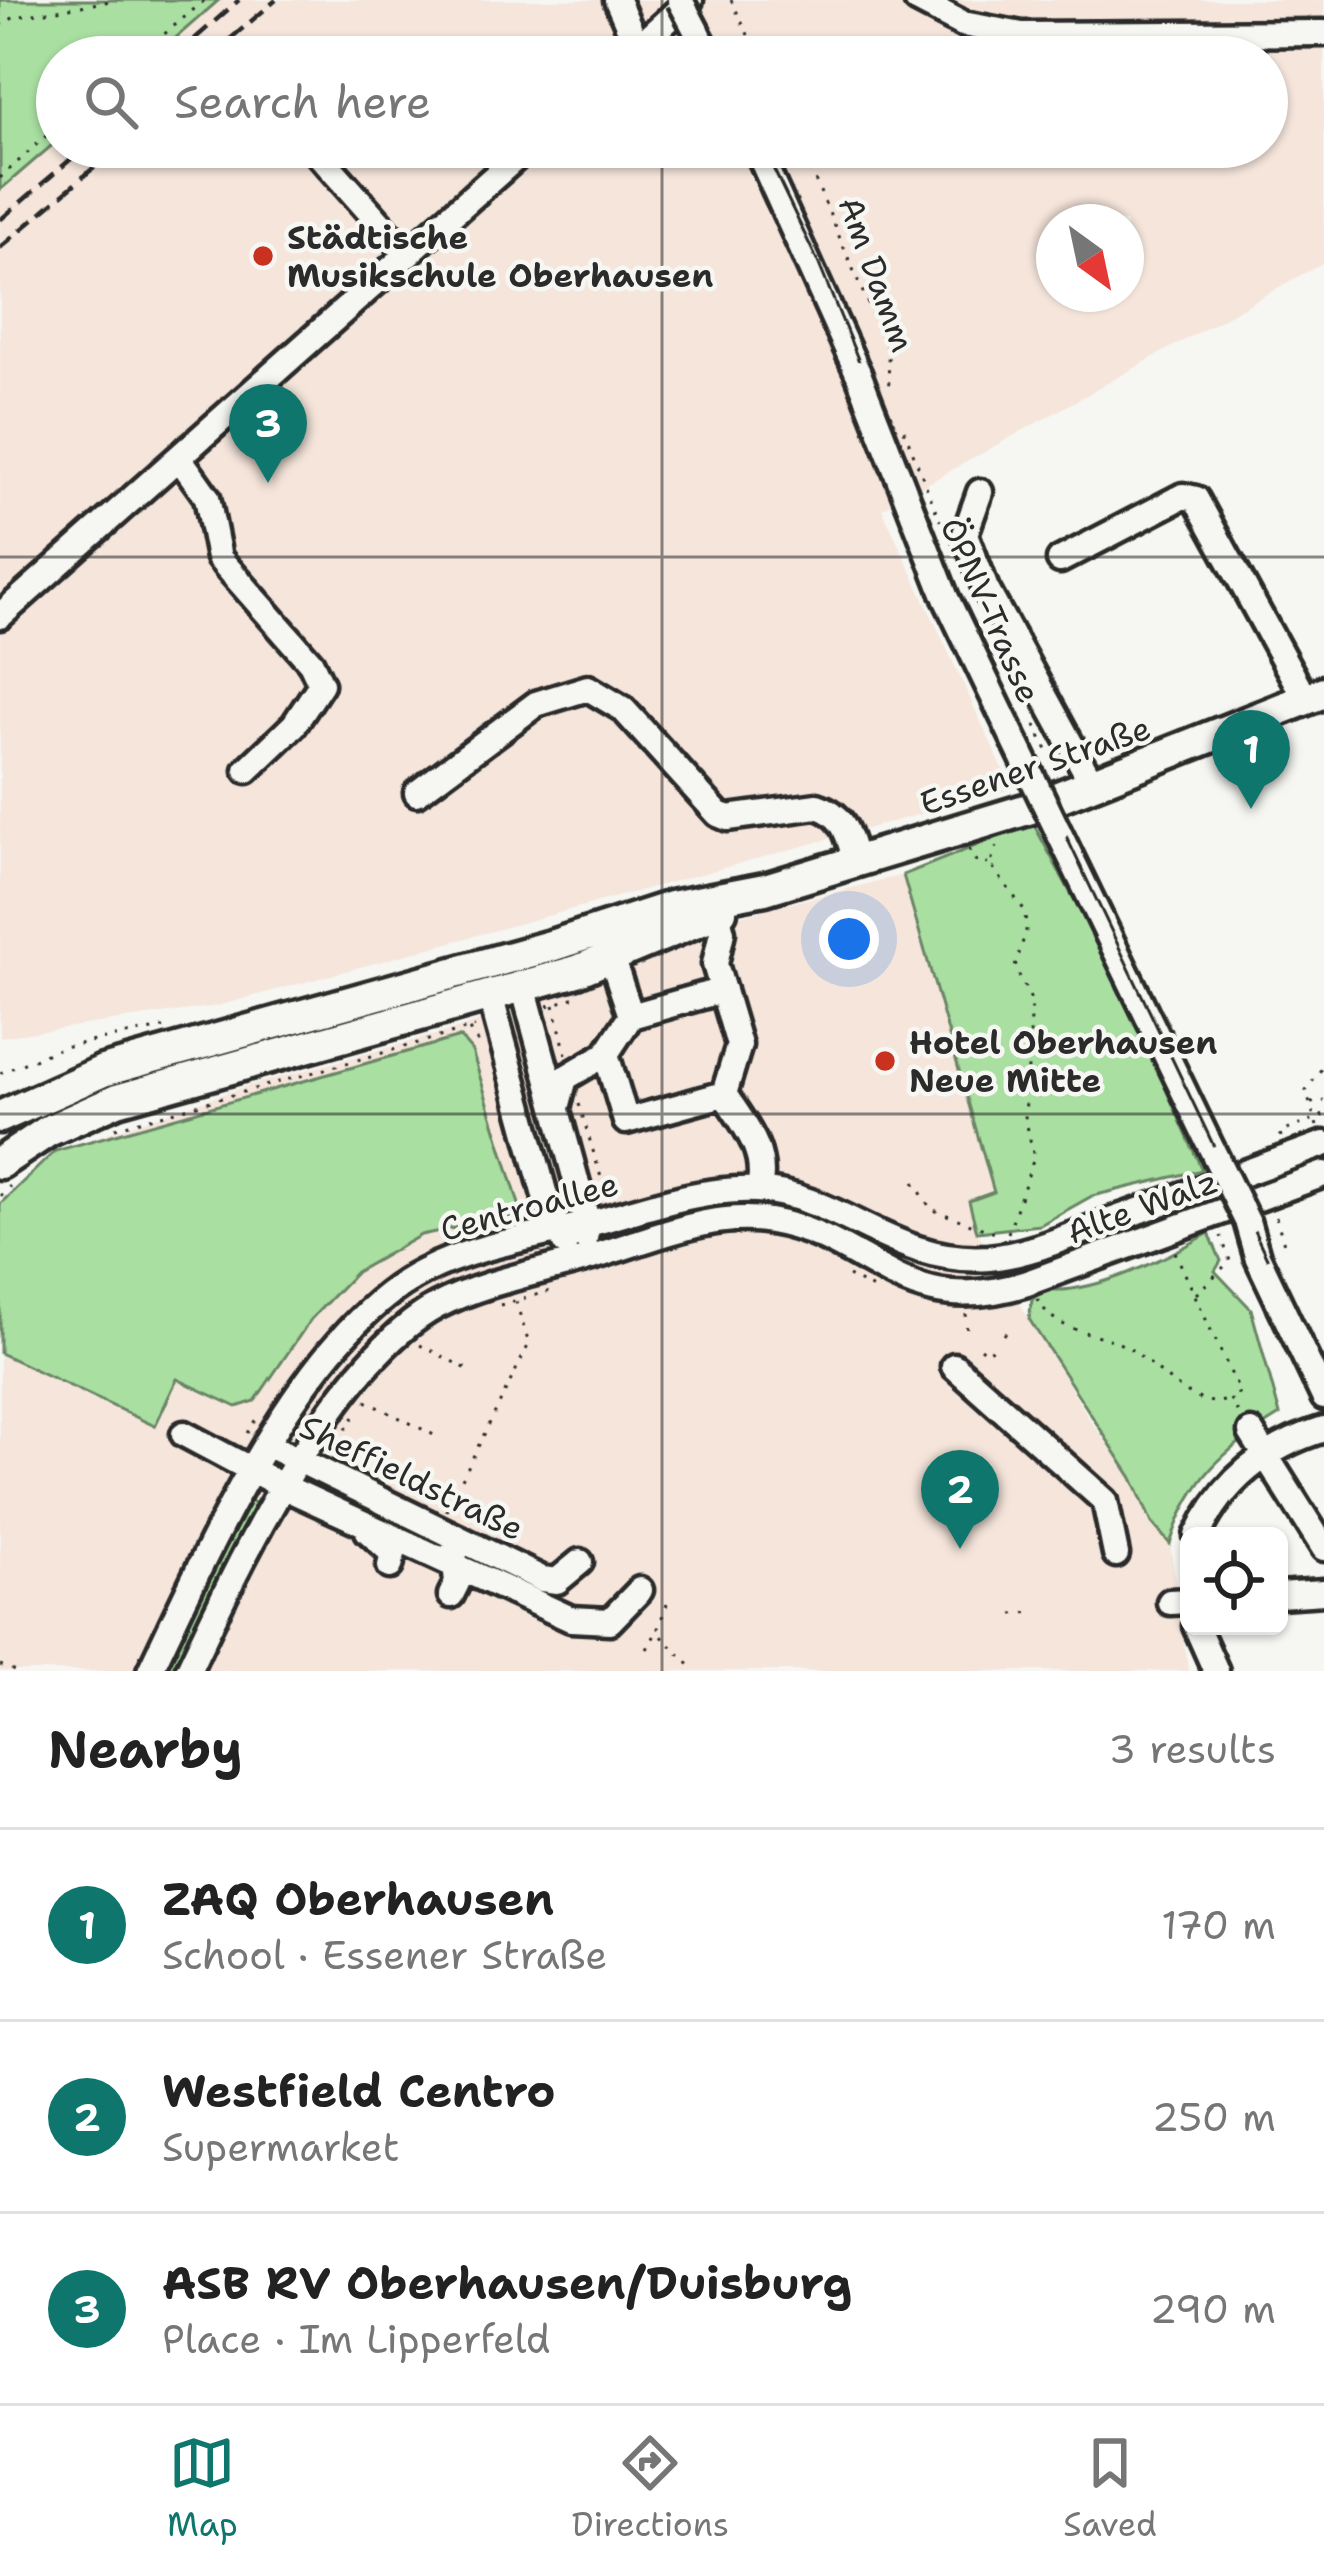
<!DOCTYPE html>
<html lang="en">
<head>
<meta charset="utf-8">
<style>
  :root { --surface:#fff; --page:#f2f2f2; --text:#222; --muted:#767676; --line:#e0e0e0; --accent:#0f766e }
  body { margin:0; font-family:"Shantell Sans",sans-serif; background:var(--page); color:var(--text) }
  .controls { position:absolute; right:36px; bottom:36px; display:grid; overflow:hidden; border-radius:18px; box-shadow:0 3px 9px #0004 }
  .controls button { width:108px; height:108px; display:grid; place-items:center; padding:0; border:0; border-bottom:3px solid var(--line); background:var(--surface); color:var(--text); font:60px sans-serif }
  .compass { position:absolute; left:1036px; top:204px; width:108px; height:108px; border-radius:50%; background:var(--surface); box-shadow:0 3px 9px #0004; rotate:147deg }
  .you { position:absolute; left:849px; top:939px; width:42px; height:42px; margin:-30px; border:9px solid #fff; border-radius:50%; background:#1a73e8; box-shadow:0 0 0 18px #1a73e833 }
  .badge { display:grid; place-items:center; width:78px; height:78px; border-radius:50%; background:var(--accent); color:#fff; font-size:39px; font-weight:700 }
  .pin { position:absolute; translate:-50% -99px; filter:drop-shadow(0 3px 6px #0008) }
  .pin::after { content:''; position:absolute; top:63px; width:42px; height:36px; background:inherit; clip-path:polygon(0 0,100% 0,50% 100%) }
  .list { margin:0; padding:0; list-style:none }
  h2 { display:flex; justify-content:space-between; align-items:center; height:156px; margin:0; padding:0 48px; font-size:51px }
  h2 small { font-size:39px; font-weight:400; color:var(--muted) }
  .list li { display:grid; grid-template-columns:78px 1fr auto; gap:36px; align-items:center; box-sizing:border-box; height:192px; padding:0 48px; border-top:3px solid var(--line) }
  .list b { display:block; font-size:45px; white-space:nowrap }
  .list p { margin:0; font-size:39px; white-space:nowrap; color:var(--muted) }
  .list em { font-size:39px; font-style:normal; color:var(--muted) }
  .icon { flex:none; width:66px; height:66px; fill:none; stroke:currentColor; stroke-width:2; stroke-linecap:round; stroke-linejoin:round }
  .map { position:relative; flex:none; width:1324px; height:1671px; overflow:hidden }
  .search { position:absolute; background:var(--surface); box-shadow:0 3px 9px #0004; left:36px; right:36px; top:36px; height:132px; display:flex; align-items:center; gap:30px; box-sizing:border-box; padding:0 42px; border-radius:66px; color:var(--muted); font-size:45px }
  .sheet { height:732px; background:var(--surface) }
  nav { display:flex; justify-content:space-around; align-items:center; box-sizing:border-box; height:168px; border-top:3px solid var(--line); background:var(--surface); font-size:33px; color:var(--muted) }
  nav a { display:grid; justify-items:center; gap:6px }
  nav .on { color:var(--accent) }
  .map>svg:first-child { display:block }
  .built { fill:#f5e5db; fill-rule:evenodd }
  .green { fill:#a9dfa1; stroke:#6a8566; stroke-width:3 }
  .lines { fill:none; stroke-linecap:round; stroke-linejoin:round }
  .minor-casing { stroke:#2b2b2b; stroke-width:33 }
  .major-casing { stroke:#2b2b2b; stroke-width:39 }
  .path { stroke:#2b2b2b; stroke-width:3; stroke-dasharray:3 9; stroke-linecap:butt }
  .minor { stroke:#f6f6f2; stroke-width:24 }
  .major { stroke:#f6f6f2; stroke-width:30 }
  .tram { stroke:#2b2b2b; stroke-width:3 }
  .rail { stroke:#2b2b2b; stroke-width:4.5; stroke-dasharray:18 9; stroke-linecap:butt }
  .minor-bridge-casing { stroke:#2b2b2b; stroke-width:33; stroke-linecap:butt }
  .minor-bridge { stroke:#f6f6f2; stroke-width:24 }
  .grid { fill:none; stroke:#2b2b2b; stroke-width:3; stroke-opacity:0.55 }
  .poi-dot { fill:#c8321e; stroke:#f6f6f2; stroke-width:4.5 }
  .labels { text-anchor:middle; stroke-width:9; stroke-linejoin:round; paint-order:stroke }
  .poi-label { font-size:33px; font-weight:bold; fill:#2b2b2b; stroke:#f6f6f2; text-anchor:start }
  .street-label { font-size:33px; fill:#2b2b2b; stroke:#f6f6f2 }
</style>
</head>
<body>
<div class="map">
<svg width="1324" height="1671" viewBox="0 0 1324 1671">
  <rect width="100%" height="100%" fill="#f6f6f2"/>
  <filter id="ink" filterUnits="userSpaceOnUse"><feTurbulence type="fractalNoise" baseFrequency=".00833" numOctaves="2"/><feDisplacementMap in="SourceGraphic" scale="24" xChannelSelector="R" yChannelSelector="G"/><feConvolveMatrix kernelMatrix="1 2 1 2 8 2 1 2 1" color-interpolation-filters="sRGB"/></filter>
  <g filter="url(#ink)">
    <path class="built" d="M 219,0 L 1324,0 L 1324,262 L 882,509 L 1012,789 L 217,1006 L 0,1037 L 0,190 L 57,141 L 57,147 L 1267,147 L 1267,57 L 154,57 ZM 1054,222 L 1126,222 L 1126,294 L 1054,294 Z
      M 903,875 L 995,1192 L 977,1232 L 1090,1420 L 1132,1478 L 1152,1523 L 1170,1544 L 1188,1671 L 0,1671 L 0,1202 L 55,1151 L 247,1086 L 453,1030 L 629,968 L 740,916 Z"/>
    <path class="green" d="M 0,0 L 219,0 L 154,57 L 57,57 L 57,141 L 0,190 Z
      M 1033,823 L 1117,979 L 1202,1170 L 1092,1196 L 1040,1225 L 977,1232 L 969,1201 L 994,1192 L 903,875 Z
      M 460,1037 L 472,1051 L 522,1214 L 421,1235 L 356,1272 L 311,1319 L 255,1401 L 237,1407 L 177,1379 L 155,1426 L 0,1353 L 0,1204 L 55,1151 Z
      M 1209,1233 L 1221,1261 L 1215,1271 L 1251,1309 L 1280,1415 C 1224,1449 1190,1480 1170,1544 L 1152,1523 L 1132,1478 L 1029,1319 L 1032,1300 L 1044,1289 C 1089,1297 1169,1257 1209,1233 Z
      M 245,1498 L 261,1506 L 179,1671 L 161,1671 Z"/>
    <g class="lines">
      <defs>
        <path id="minor" d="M 617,0 L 638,48
          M 917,0 L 963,24 L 1022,35 L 1324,33
          M 627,57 L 690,0
          M 312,147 L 408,255
          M 756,147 L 858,373
          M 180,459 L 207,497 L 219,558 L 311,663 L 321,684 L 294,725 L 247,770
          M 980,492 L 965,534 L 986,589 L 1093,785
          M 1060,560 L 1183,496 L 1196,499 L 1306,700
          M 0,616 L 528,147
          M 417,793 L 536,704 L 588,688 L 623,709 L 718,814 L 728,818 L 817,806 C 846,815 848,836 856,862
          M 1057,829 L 1216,1158
          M 717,913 L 722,932 L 715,964 L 739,1045 L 724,1094 C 745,1126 768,1151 759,1190
          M 612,959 L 631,1016
          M 523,986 L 588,1224 L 585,1238
          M 490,995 L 549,1210 L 565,1243
          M 606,1054 L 626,1121 L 724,1094
          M 557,1108 L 565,1078 L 606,1054 L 631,1016 L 723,990
          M 1247,1221 L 1257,1256 L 1324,1397
          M 954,1366 L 1105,1501 L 1116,1554
          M 1251,1432 L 1324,1548
          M 184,1434 L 282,1486 L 571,1619 L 610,1621 L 640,1590
          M 266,1444 L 542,1579 L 557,1581 L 580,1562
          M 368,1531 L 393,1554 L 390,1566
          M 1197,1536 C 1223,1481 1265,1447 1324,1429
          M 451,1595 L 457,1583 L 454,1551
          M 1279,1595 L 1324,1592
          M 1170,1602 L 1189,1601
          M 1196,1626 L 1216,1671
          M 150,1671 C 207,1552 302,1333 423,1272 C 473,1246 534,1237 588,1224 C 641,1210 701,1187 757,1190 C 841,1195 893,1265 989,1258 C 1031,1254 1071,1235 1110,1221 C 1182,1196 1253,1170 1324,1144
          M 188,1671 C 237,1567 334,1361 437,1306 C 487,1280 548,1271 602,1254 C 655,1238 714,1211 770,1221 C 872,1238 901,1323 1027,1283 L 1324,1174"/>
        <path id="major" d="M 0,1117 L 103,1071 L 554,945 L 671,907 L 765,889 L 1028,809 L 1324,692
          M 0,1163 L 48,1131 L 117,1100 L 577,971 L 721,911"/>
      </defs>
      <use href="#minor" class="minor-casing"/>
      <use href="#major" class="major-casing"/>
      <path class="path" d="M 731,0 L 759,57
        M 0,25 L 15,17 L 117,0
        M 137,57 L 205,0
        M 801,147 L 888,351 L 889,393
        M 0,178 L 57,126
        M 904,430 L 940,521
        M 1035,725 L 1057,771
        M 997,846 L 990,864 L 1025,911 L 1026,931 L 1015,967 L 1032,1002 L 1025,1116 L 1034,1158 L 1008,1233
        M 969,849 L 975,860 L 988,864
        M 554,1005 L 566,1054
        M 548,1006 L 579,996
        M 469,1030 L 481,1046
        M 0,1073 L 63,1047 L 168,1027
        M 1311,1103 L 1324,1101
        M 579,1104 L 606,1194
        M 1317,1126 L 1306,1091 L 1324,1065
        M 115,1128 L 475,1027
        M 1281,1137 L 1280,1133 L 1324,1115
        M 914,1182 L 931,1209 L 1000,1235
        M 0,1196 L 10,1186
        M 1276,1217 L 1284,1244
        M 1175,1252 L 1240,1393 L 1231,1398
        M 848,1276 L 877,1291
        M 1196,1294 L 1230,1261 L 1221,1236
        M 1037,1299 C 1059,1336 1091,1328 1125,1346 C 1155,1361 1192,1415 1230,1399
        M 500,1305 L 554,1290
        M 966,1314 L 967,1337
        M 1004,1335 L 1009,1328
        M 420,1345 L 467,1369
        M 980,1348 L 986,1353 L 998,1344
        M 1230,1399 L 1240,1416
        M 366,1401 L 434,1435
        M 247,1433 L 258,1416
        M 339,1439 L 354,1417
        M 446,1511 L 529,1344 L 516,1302
        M 667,1604 L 657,1631 L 695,1671
        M 1013,1614 L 1033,1612
        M 647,1649 L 656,1633
        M 0,1665 L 14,1671"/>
      <use href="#minor" class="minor"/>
      <use href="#major" class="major"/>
      <path class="tram" d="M 686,0 L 716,57
        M 763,147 L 818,262 L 979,653 L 1267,1258"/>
      <path class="rail" d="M 174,57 L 239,0
        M 209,57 L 276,0
        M 0,220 L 85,147
        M 0,248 L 118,147"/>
      <defs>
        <path id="minor-bridge" d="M 680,0 L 710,57
          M 858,373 L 946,598 L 1057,829
          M 1216,1158 L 1247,1221"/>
      </defs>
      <use href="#minor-bridge" class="minor-bridge-casing"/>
      <use href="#minor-bridge" class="minor-bridge"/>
    </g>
  </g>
  <path class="grid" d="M 662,0 L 662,57M 662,147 L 662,1671M 0,557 L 1324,557M 0,1114 L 1324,1114"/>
  <g class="poi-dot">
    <circle cx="263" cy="256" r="12"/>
    <circle cx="885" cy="1061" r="12"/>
  </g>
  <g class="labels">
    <g class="poi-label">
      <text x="287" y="249">Städtische<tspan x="287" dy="38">Musikschule Oberhausen</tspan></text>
      <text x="909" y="1054">Hotel Oberhausen<tspan x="909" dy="38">Neue Mitte</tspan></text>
    </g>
    <g class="street-label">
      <text transform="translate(877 274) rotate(70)" y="12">Am Damm</text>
      <text transform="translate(991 610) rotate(66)" y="12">ÖPNV-Trasse</text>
      <text transform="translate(1035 765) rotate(-19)" y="12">Essener Straße</text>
      <text transform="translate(529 1206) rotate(-15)" y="12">Centroallee</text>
      <text transform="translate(1142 1206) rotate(-20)" y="12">Alte Walz</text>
      <text transform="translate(412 1477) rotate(26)" y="12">Sheffieldstraße</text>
    </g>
  </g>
</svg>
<div class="controls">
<button><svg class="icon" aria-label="locate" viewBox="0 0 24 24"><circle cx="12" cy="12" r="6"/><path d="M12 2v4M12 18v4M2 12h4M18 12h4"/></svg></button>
</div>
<svg class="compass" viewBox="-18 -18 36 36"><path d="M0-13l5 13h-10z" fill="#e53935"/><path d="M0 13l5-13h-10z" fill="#767676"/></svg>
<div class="you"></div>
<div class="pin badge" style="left:1251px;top:809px">1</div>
<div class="pin badge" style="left:960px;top:1549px">2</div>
<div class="pin badge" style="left:268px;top:483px">3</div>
<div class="search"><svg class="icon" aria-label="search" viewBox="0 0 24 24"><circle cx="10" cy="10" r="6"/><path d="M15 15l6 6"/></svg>Search here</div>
</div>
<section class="sheet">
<h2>Nearby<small>3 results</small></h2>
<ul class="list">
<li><span class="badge">1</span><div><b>ZAQ Oberhausen</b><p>School · Essener Straße</p></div><em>170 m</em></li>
<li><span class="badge">2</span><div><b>Westfield Centro</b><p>Supermarket</p></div><em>250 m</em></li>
<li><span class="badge">3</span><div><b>ASB RV Oberhausen/Duisburg</b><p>Place · Im Lipperfeld</p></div><em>290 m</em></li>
</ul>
</section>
<nav>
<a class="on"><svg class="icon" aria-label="map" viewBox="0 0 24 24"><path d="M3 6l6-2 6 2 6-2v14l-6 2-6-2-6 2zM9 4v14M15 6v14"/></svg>Map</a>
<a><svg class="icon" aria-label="directions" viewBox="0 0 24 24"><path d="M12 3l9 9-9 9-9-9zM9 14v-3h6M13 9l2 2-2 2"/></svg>Directions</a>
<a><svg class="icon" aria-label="saved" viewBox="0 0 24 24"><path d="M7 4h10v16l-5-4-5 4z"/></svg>Saved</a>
</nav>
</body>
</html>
